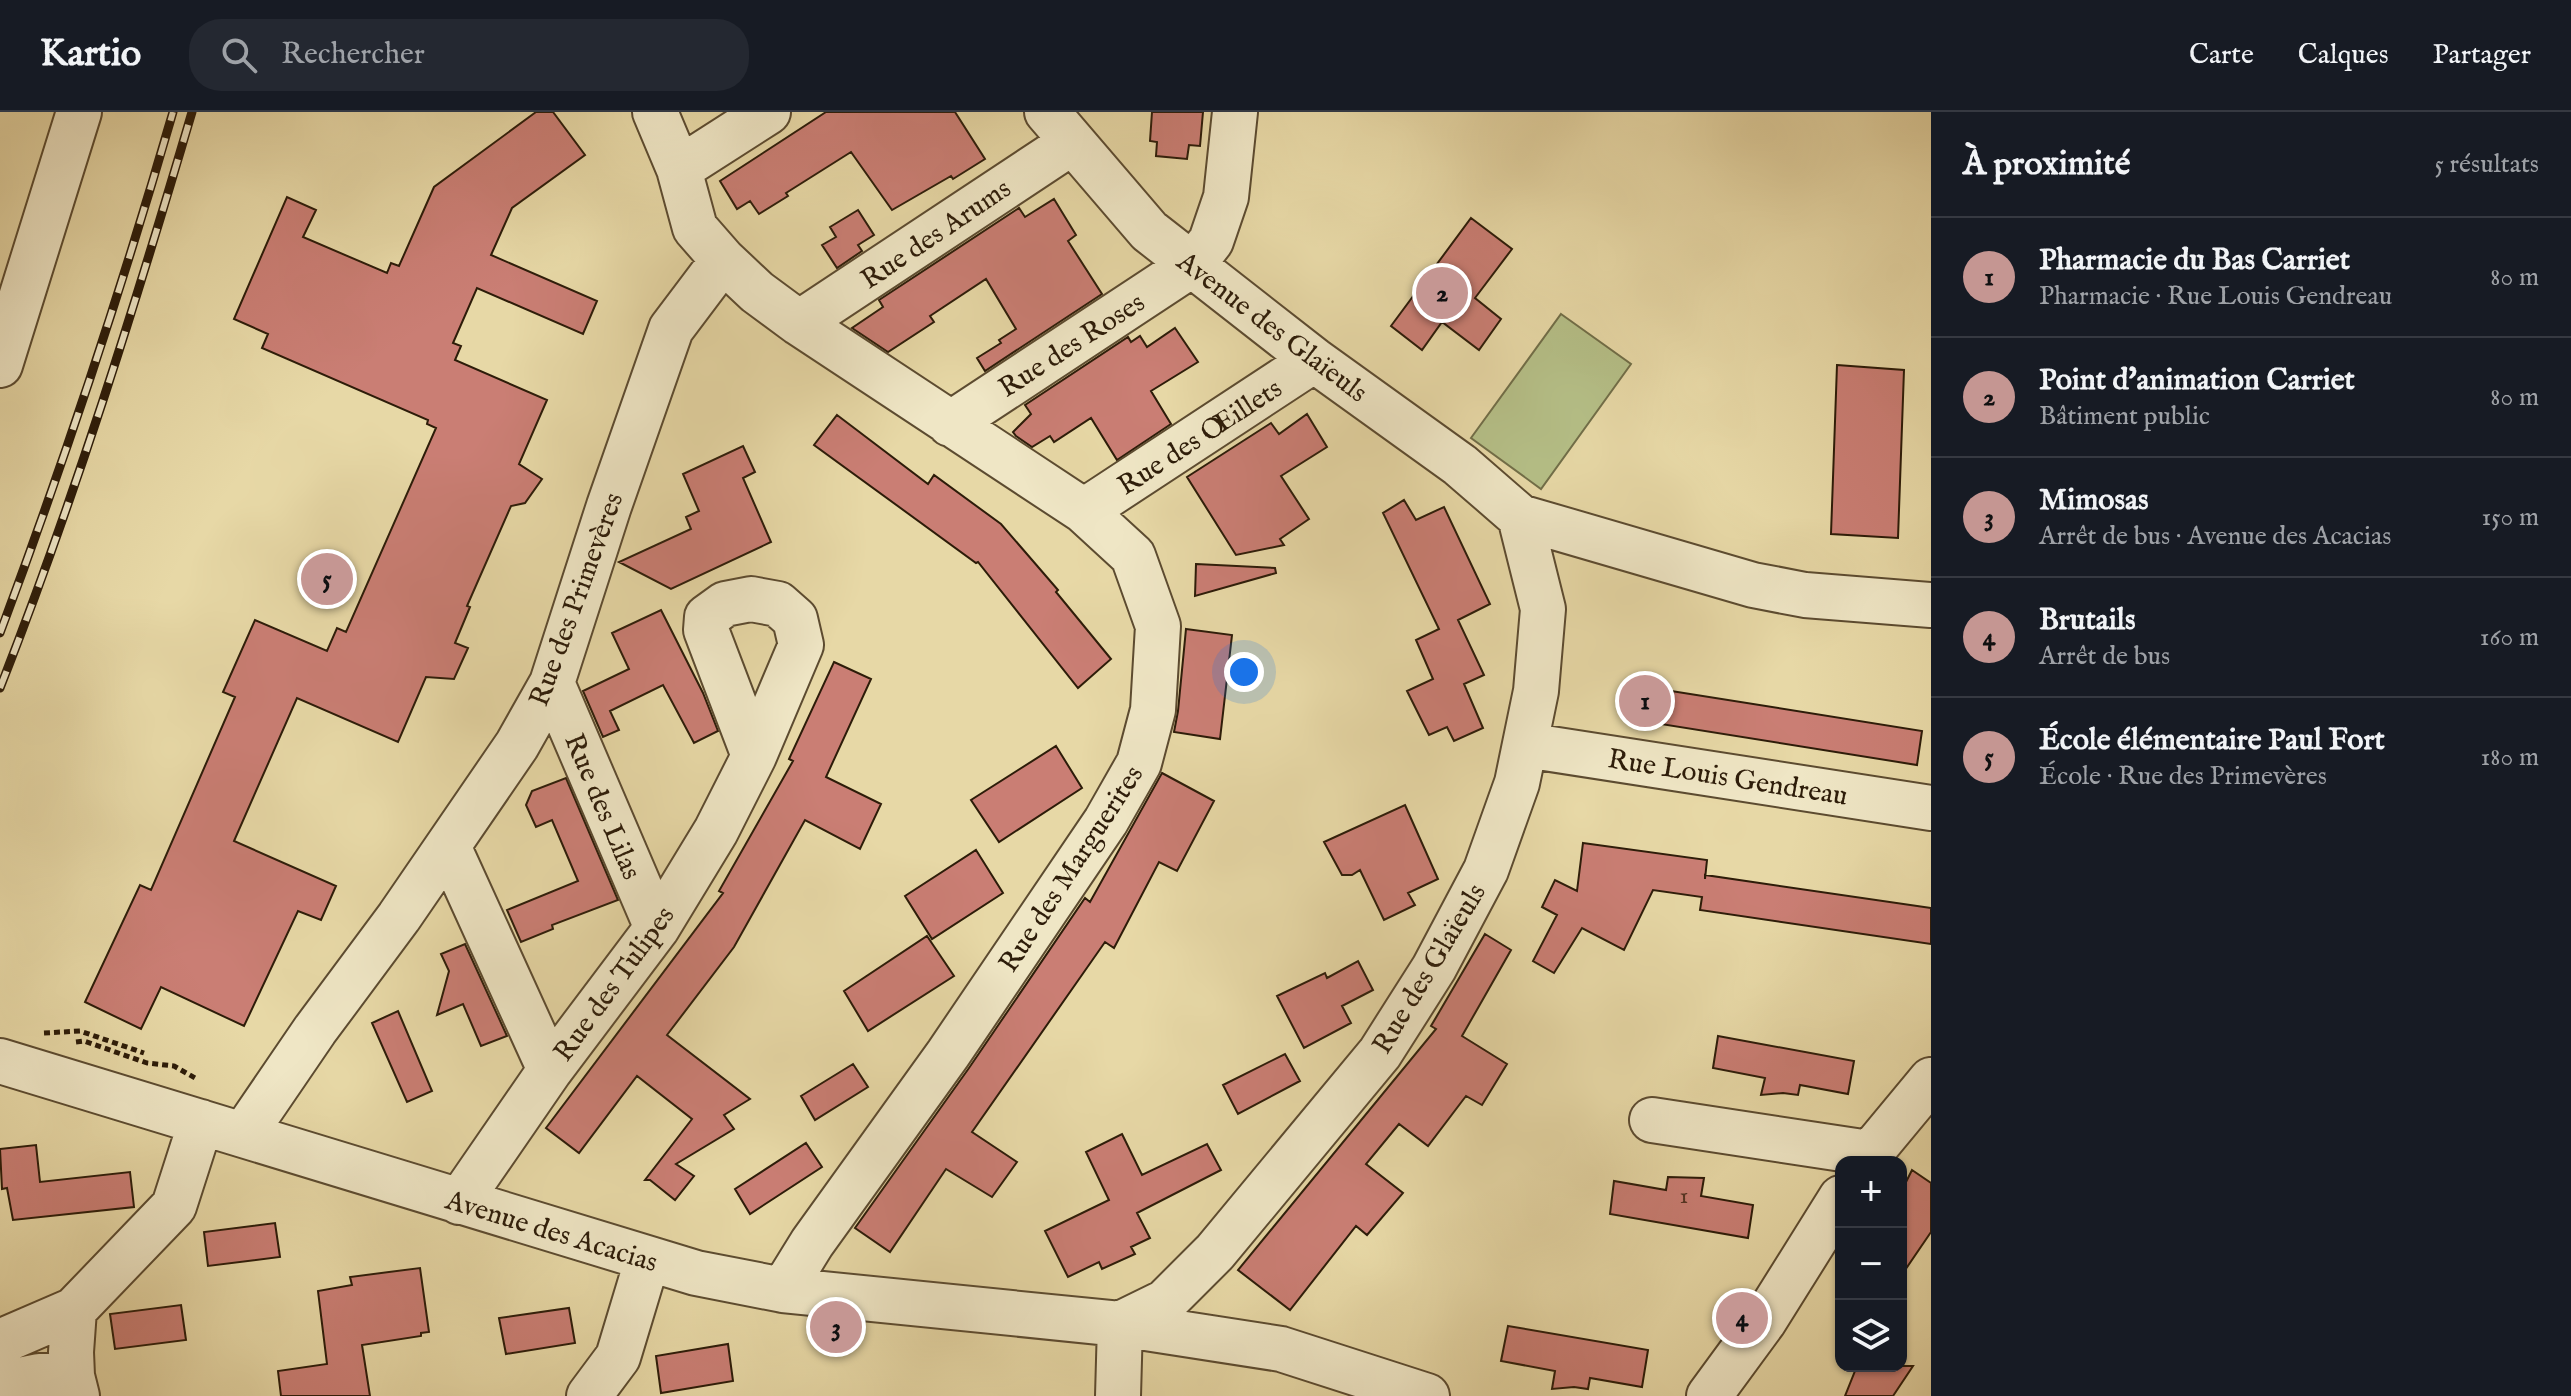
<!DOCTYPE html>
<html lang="fr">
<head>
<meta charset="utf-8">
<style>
  :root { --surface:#171b24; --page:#242831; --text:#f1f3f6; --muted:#9ea1a6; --line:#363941; --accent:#c59692 }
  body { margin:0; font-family:"IM FELL English",serif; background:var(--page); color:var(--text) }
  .controls { position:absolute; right:24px; bottom:24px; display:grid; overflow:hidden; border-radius:16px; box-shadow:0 2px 6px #0004 }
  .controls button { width:72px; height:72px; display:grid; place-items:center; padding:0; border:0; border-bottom:2px solid var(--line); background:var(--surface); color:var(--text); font:40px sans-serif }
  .you { position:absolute; left:1244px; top:560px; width:28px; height:28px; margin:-20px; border:6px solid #fff; border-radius:50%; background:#1a73e8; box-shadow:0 0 0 12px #1a73e833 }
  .badge { display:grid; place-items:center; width:52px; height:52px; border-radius:50%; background:var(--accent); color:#111; font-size:26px; font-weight:700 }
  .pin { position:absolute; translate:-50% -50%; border:4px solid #fff; box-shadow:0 2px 8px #0006 }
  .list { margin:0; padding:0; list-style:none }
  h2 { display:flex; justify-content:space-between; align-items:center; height:104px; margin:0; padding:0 32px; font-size:34px }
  h2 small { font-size:26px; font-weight:400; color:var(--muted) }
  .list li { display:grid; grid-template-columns:52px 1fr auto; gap:24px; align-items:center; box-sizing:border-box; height:120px; padding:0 32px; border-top:2px solid var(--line) }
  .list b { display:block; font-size:30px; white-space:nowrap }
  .list p { margin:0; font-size:26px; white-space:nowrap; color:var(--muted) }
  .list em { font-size:26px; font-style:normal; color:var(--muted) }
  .icon { flex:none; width:44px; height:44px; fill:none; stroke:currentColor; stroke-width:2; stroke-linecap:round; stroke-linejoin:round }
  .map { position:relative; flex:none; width:1931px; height:1284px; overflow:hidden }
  header { display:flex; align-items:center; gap:48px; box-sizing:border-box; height:112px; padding:0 40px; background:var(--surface); border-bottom:2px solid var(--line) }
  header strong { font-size:38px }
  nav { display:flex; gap:44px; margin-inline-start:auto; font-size:28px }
  .search { width:560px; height:72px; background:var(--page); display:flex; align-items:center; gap:20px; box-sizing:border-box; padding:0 28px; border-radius:32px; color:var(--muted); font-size:30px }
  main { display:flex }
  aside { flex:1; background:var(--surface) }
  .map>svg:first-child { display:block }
  .garden { fill:#b5bf87; stroke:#716e48; stroke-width:2 }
  .building { fill:#ca7e74; stroke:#2d1c09; stroke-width:2 }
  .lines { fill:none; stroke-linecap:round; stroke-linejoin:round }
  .minor-casing { stroke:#5c4b30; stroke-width:48 }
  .path { stroke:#2d1c09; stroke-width:5; stroke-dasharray:6 4; stroke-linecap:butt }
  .minor { stroke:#efe6c5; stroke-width:44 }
  .rail-casing { stroke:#2d1c09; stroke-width:9 }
  .rail { stroke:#efe6c5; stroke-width:6; stroke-dasharray:18; stroke-linecap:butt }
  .labels { text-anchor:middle; stroke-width:8; stroke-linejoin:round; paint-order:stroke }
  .number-label { font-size:24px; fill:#543424 }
  .street-label { font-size:28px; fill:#2d1c09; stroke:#efe6c5 }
</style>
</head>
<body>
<header>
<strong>Kartio</strong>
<div class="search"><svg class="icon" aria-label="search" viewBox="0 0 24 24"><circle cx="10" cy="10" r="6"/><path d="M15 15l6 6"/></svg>Rechercher</div>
<nav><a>Carte</a><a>Calques</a><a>Partager</a></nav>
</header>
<main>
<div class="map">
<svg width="1931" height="1284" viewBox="0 0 1931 1284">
  <rect width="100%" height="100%" fill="#e7d8a6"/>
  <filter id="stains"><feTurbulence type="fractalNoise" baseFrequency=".0025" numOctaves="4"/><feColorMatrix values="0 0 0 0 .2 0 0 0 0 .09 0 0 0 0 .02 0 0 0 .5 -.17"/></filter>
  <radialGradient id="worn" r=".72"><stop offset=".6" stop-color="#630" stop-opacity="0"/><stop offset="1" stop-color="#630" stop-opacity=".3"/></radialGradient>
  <path class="garden" d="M 1561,202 L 1631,252 L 1541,377 L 1471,326 Z"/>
  <path class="building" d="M 536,0 L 553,0 L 585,43 L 512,96 L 491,143 L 597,189 L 583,222 L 477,176 L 453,231 L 461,234 L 455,248 L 547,288 L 519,352 L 542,367 L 525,391 L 511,394 L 467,494 L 470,495 L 455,531 L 468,536 L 454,567 L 426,565 L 398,630 L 297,586 L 234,729 L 336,774 L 321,808 L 298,799 L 244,914 L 161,875 L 141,917 L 85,890 L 140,773 L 151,778 L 235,585 L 223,580 L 255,508 L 327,539 L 337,516 L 346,520 L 436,316 L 427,312 L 428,308 L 262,236 L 268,222 L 234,207 L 287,85 L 316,98 L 303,125 L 387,161 L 391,151 L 399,154 L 434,75 Z
    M 826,0 L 955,0 L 985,47 L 953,67 L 951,64 L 892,98 L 851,40 L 786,81 L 788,84 L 759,102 L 750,89 L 737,97 L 720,69 Z
    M 1152,0 L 1203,0 L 1200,34 L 1189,33 L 1187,47 L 1156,44 L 1157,30 L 1150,29 Z
    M 1054,87 L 1076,123 L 1068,129 L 1102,182 L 985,259 L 977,246 L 1001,231 L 999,228 L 1016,217 L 986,167 L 930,204 L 934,210 L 888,240 L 852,216 L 883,195 L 879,188 L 1019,96 L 1025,105 Z
    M 858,98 L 874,123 L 858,133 L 862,139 L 837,156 L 822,133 L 836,125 L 830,115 Z
    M 1471,106 L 1512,137 L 1475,186 L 1501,207 L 1479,238 L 1442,210 L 1422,238 L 1391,214 Z
    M 1175,216 L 1198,250 L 1151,279 L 1171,312 L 1117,348 L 1091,306 L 1054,330 L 1050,324 L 1032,335 L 1016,324 L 1013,320 L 1031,302 L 1025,293 L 1128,225 L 1131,230 L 1140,224 L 1147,235 Z
    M 1837,253 L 1904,258 L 1898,426 L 1831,422 Z
    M 1307,302 L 1327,335 L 1281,364 L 1309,407 L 1280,427 L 1284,433 L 1236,443 L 1187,365 L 1271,311 L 1279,322 Z
    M 837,303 L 928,372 L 934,363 L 1001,412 L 1058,478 L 1056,480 L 1111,547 L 1078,576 L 978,450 L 976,451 L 814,333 Z
    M 743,334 L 755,360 L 743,366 L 771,430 L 671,477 L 619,450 L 691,417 L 686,405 L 699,399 L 683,362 Z
    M 1404,388 L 1416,408 L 1444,395 L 1490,492 L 1458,508 L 1484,563 L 1464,572 L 1483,616 L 1454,629 L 1447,615 L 1429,623 L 1407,579 L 1433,567 L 1416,528 L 1439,517 L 1383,401 Z
    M 1196,452 L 1275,456 L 1276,461 L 1195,484 Z
    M 661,498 L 703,581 L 718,619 L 694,631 L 663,573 L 610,599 L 619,618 L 603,625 L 583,579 L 629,557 L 612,521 Z
    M 1186,517 L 1232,523 L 1220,627 L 1174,620 L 1178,599 Z
    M 834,550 L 871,567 L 826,665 L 881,692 L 860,737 L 805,708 L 734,835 L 667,923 L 750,987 L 724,1003 L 734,1017 L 676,1052 L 694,1064 L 675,1088 L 650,1068 L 645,1068 L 692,1007 L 637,964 L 579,1041 L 546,1016 L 723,781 L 719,779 L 793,649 L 789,647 Z
    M 1646,575 L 1922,619 L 1917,653 L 1642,609 Z
    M 1056,634 L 1082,676 L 999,730 L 971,688 Z
    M 1162,661 L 1214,689 L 1177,759 L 1159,750 L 1114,836 L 1105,830 L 972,1020 L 1017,1050 L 992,1085 L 946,1057 L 890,1140 L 855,1116 L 969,956 L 1085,786 L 1090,790 Z
    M 566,666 L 618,788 L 552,813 L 553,817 L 521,830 L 507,798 L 578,769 L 552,708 L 536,715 L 526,693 L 532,679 Z
    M 1405,693 L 1438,767 L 1408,781 L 1415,793 L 1384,808 L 1360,758 L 1352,763 L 1342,763 L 1324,730 Z
    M 1583,731 L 1707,748 L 1705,767 L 1705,763 L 1931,796 L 1931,832 L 1700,798 L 1702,785 L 1653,778 L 1624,838 L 1582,816 L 1554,861 L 1533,849 L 1557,803 L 1542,795 L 1555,768 L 1577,779 Z
    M 976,738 L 1003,781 L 932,827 L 905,784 Z
    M 1485,822 L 1511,838 L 1462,924 L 1507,952 L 1482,993 L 1466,984 L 1428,1034 L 1399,1012 L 1366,1052 L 1403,1081 L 1367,1123 L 1356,1114 L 1290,1198 L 1238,1158 L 1436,917 L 1431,914 Z
    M 927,824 L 954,864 L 868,919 L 844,879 Z
    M 465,832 L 507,924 L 481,934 L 463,892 L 437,903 L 449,859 L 441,842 Z
    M 1358,849 L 1373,878 L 1342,894 L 1351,911 L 1304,936 L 1277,884 L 1325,861 L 1327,866 Z
    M 398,899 L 432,979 L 407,990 L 372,911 Z
    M 1718,924 L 1854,949 L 1848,982 L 1800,973 L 1798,983 L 1783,981 L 1761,983 L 1765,966 L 1713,956 Z
    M 1285,942 L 1300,969 L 1238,1002 L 1223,973 Z
    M 853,952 L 868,975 L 815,1008 L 801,984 Z
    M 1122,1022 L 1142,1063 L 1207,1032 L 1221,1058 L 1137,1101 L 1150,1126 L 1131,1135 L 1135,1142 L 1102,1157 L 1099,1150 L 1068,1165 L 1045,1119 L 1109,1088 L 1086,1040 Z
    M 806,1031 L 822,1055 L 750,1102 L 735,1077 Z
    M 36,1033 L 40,1070 L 130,1060 L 134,1095 L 13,1108 L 7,1076 L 2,1077 L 0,1037 Z
    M 1912,1058 L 1931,1071 L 1931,1120 L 1901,1164 L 1901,1080 Z
    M 1668,1065 L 1704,1066 L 1701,1084 L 1753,1093 L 1748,1126 L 1610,1102 L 1614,1069 L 1666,1078 Z
    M 275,1111 L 280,1145 L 208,1154 L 204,1120 Z
    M 420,1156 L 429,1220 L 421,1221 L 421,1224 L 362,1233 L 370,1284 L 281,1284 L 278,1259 L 327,1252 L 318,1179 L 352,1173 L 350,1165 Z
    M 181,1193 L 186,1228 L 115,1237 L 110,1202 Z
    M 569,1196 L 575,1231 L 506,1242 L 499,1206 Z
    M 1508,1214 L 1648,1238 L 1642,1275 L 1590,1266 L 1588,1277 L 1574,1275 L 1552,1277 L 1555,1259 L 1501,1249 Z
    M 728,1232 L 733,1269 L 661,1281 L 656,1244 Z
    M 1857,1254 L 1913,1254 L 1893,1284 L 1845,1284 Z"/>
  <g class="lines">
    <defs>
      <path id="minor" d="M 655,0 L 679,57 L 695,116 L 723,148 L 757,180 L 799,211 L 1084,399 L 1133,444 L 1158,514 L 1153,598 L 1139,651 L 1106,709 L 948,942 L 812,1131 L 783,1178
        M 1047,0 L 1149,119 L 1314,248 L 1460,353 L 1520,405 L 1753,473 L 1805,483 L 1931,493
        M 679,57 L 768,0
        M 799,211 L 1071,31
        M 0,253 L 79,0
        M 950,312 L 1193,152 L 1211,129 L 1226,85 L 1235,0
        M 1084,399 L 1314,248
        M 552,571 L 657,816
        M 1525,633 L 1931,696
        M 448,734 L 550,958
        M 0,949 L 696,1161 L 783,1178 L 1120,1212 L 1281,1237 L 1427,1284
        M 1652,1008 L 1869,1041
        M 244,1022 L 315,918 L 399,805 L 517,633 L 552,571 L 609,394 L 671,217 L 723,148
        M 1863,1050 L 1931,968
        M 459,1090 L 550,958 L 657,816 L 716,719 L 754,644 L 801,533 L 795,507 L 778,492 L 751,487 L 725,492 L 707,505 L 706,518 L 754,644
        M 1120,1212 L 1165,1190 L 1215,1140 L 1380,941 L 1434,856 L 1486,758 L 1517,671 L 1536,579 L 1543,497 L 1520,405
        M 0,1230 L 74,1198
        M 0,1272 L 39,1264 L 72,1264
        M 77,1284 L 72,1264 L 71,1240 L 74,1198 L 174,1094 L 201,1010
        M 589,1284 L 618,1245 L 647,1149
        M 1118,1284 L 1120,1212
        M 1709,1284 L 1764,1209 L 1841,1086"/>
    </defs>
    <use href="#minor" class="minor-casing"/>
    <path class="path" d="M 44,921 L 80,919 L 144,941
      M 76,930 L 84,929 L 147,951 L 174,954 L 195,966"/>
    <use href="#minor" class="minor"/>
    <defs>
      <path id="rail" d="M 0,521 C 64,350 122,176 173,0
        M 0,576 C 74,388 135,194 192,0"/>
    </defs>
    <use href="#rail" class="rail-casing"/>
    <use href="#rail" class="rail"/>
  </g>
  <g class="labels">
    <g class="number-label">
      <text x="1684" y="1091">1</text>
    </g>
    <g class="street-label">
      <text transform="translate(935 121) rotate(-34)" y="10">Rue des Arums</text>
      <text transform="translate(1273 214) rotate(37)" y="10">Avenue des Glaïeuls</text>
      <text transform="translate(1071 232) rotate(-33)" y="10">Rue des Roses</text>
      <text transform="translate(1199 324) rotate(-33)" y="10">Rue des Œillets</text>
      <text transform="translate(575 487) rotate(-70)" y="10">Rue des Primevères</text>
      <text transform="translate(1728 664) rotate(9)" y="10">Rue Louis Gendreau</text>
      <text transform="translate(604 694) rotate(67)" y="10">Rue des Lilas</text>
      <text transform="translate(1070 756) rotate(-57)" y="10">Rue des Marguerites</text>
      <text transform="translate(1428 856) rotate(-59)" y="10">Rue des Glaïeuls</text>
      <text transform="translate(613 871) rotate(-54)" y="10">Rue des Tulipes</text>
      <text transform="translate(552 1118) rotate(17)" y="10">Avenue des Acacias</text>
    </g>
  </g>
  <rect width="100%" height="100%" filter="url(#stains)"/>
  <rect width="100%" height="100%" fill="url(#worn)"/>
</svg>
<div class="controls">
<button>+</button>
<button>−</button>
<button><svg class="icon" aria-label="layers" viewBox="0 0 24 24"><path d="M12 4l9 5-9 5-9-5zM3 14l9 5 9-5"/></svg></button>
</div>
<div class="you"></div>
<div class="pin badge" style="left:1645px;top:589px">1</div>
<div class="pin badge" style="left:1442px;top:181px">2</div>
<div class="pin badge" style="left:836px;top:1215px">3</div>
<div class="pin badge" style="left:1742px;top:1206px">4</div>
<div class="pin badge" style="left:327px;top:467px">5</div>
</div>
<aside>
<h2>À proximité<small>5 résultats</small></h2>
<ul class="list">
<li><span class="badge">1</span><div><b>Pharmacie du Bas Carriet</b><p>Pharmacie · Rue Louis Gendreau</p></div><em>80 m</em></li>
<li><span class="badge">2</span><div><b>Point d'animation Carriet</b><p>Bâtiment public</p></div><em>80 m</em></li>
<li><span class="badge">3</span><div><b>Mimosas</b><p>Arrêt de bus · Avenue des Acacias</p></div><em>150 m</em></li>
<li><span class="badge">4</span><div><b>Brutails</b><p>Arrêt de bus</p></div><em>160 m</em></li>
<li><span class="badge">5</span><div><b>École élémentaire Paul Fort</b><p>École · Rue des Primevères</p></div><em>180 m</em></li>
</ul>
</aside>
</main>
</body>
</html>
